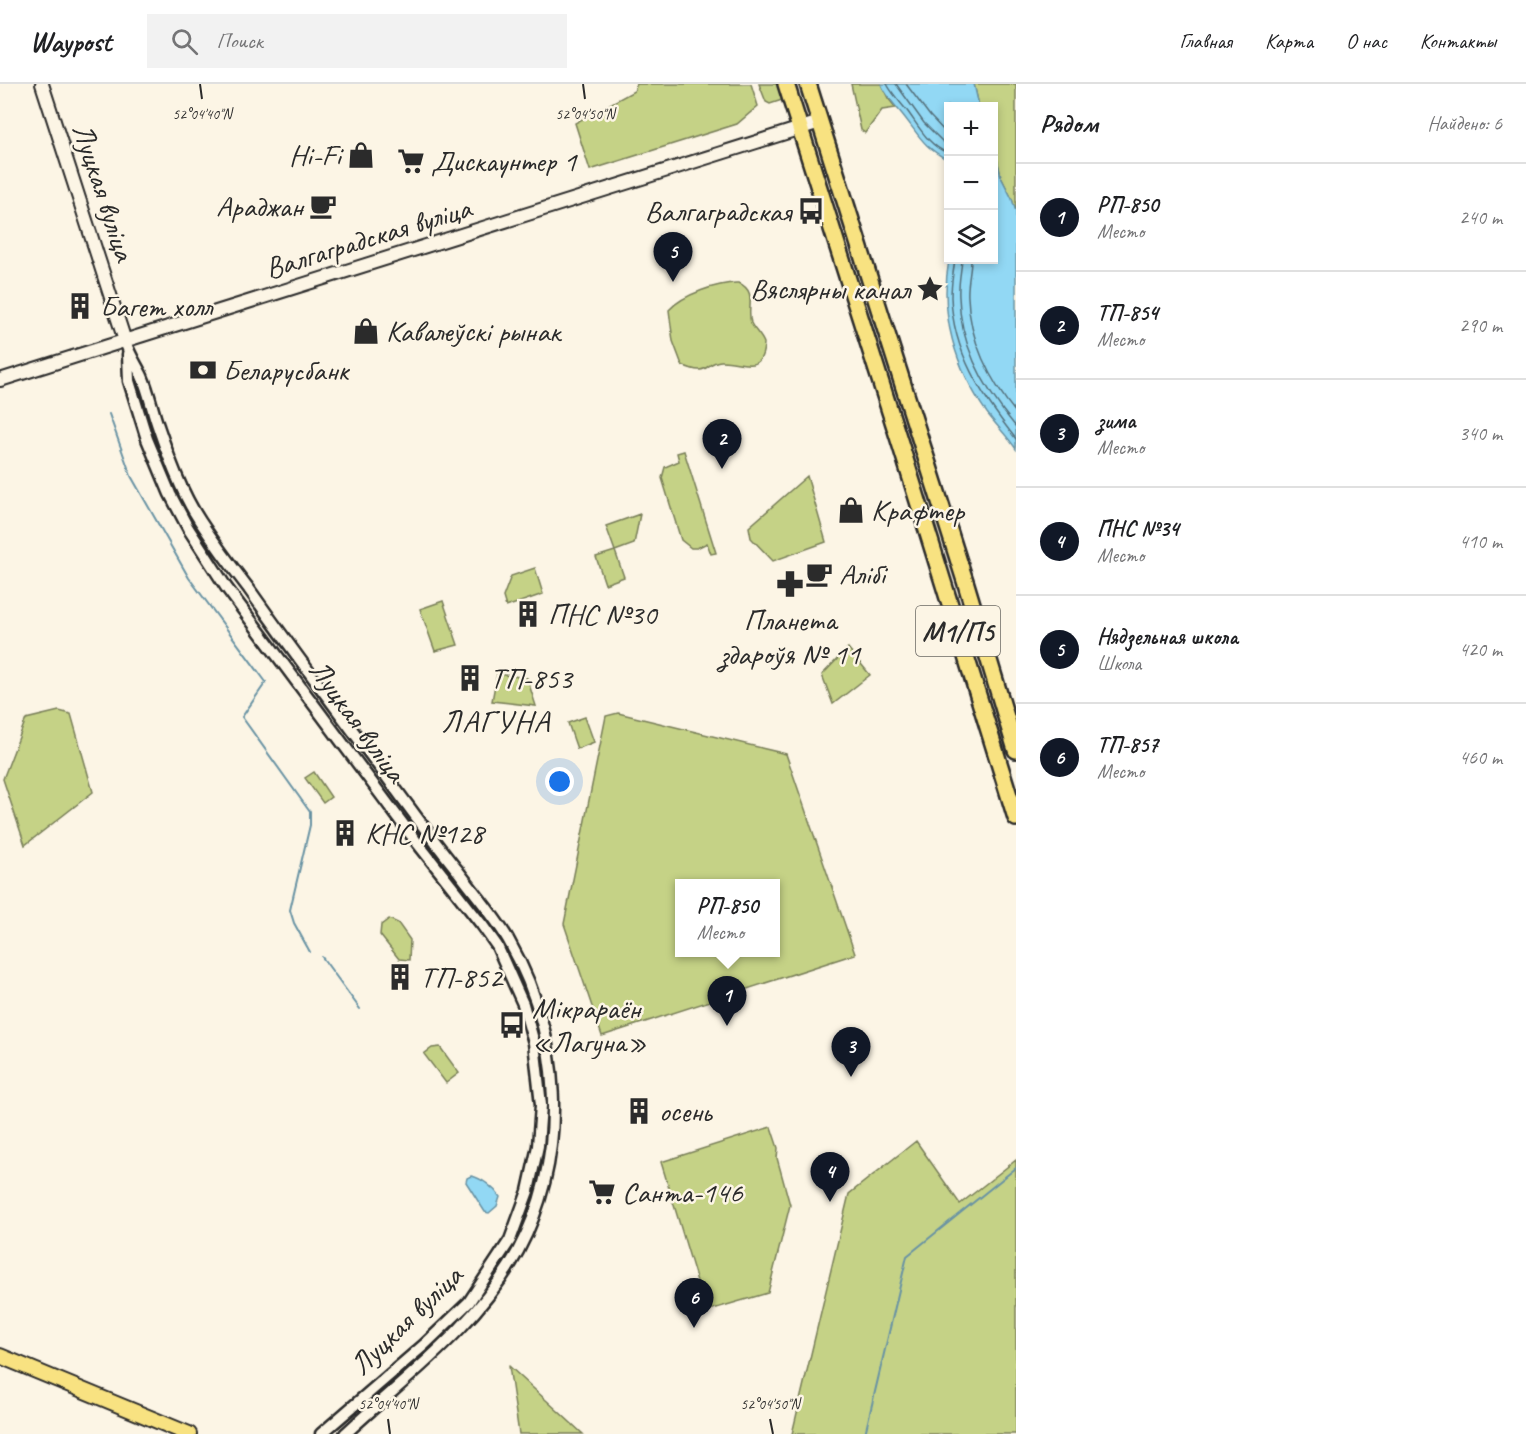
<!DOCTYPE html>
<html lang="ru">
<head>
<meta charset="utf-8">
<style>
  :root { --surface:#fff; --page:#f2f2f2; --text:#202124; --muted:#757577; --line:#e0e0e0; --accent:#111827 }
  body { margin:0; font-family:Caveat,sans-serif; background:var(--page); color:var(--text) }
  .controls { position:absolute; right:18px; top:18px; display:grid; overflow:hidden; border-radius:0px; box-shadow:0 3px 9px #0003 }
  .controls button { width:54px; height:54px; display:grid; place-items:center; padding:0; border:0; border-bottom:2px solid var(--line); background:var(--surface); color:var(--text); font:30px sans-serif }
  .you { position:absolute; left:560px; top:698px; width:21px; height:21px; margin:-15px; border:4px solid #fff; border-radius:50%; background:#1a73e8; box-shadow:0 0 0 9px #1a73e833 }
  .badge { display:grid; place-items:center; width:39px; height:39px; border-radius:50%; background:var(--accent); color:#fff; font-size:20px; font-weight:700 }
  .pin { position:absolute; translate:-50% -50px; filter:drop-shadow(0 2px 3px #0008) }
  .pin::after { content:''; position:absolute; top:32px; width:21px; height:18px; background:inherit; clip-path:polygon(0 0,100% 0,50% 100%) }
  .popup { position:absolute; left:675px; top:795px; width:105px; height:78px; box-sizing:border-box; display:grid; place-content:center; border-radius:0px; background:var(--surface); filter:drop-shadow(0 2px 4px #0005); font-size:20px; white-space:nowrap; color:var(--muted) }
  .popup b { font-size:22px; color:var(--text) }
  .popup::after { content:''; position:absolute; left:50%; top:100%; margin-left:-12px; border:12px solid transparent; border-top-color:var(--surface) }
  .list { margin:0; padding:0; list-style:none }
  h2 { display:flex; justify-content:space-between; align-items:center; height:78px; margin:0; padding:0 24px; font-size:26px }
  h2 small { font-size:20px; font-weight:400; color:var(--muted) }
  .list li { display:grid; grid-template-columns:39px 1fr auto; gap:18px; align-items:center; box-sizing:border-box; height:108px; padding:0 24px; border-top:2px solid var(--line) }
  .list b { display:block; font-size:22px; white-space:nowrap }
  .list p { margin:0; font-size:20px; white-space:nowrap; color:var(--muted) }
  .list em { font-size:20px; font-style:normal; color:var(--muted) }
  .icon { flex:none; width:33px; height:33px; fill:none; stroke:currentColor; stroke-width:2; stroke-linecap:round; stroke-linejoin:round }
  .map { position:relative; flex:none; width:1016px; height:1350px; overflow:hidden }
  header { display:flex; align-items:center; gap:36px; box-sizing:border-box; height:84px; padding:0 30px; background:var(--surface); border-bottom:2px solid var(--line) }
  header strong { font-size:28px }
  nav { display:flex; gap:33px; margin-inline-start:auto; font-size:21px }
  .search { width:420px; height:54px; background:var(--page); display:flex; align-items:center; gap:15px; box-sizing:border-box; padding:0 21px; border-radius:0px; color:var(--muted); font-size:22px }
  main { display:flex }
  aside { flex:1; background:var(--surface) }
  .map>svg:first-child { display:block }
  .green { fill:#c5d286; stroke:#787e58; stroke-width:1.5; fill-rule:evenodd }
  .water { fill:#92d8f4; stroke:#6993a4; stroke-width:1.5 }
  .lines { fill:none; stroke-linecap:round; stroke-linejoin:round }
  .shore { stroke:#54707b; stroke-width:1.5 }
  .stream { stroke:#6993a4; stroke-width:2 }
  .tertiary-casing { stroke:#2b2b2b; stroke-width:15 }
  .secondary-casing { stroke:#2b2b2b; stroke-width:16 }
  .primary-casing { stroke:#2b2b2b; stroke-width:18 }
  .trunk-casing { stroke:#2b2b2b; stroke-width:20 }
  .tertiary { stroke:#fcf5e5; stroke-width:10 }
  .secondary { stroke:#fcf5e5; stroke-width:12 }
  .primary { stroke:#f8e281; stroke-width:14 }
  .trunk { stroke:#f8e281; stroke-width:15 }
  .ticks { fill:none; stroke:#2b2b2b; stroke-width:2 }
  .labels { text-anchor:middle; stroke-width:5; stroke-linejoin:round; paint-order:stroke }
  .shield { fill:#fcf5e5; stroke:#6a6863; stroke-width:1.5 }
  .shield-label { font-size:28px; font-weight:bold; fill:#2b2b2b }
  .poi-label { font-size:30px; fill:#2b2b2b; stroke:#fcf5e5; text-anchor:start }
  .street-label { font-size:30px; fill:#2b2b2b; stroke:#fcf5e5 }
  .neighbourhood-label { font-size:32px; letter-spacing:1.5px; fill:#2b2b2b; stroke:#fcf5e5 }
  .ticks-label { font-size:15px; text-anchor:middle; fill:#2b2b2b; stroke:#fcf5e5; stroke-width:5; stroke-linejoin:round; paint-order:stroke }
</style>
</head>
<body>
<header>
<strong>Waypost</strong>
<div class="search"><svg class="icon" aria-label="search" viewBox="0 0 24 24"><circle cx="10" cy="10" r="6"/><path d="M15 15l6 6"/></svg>Поиск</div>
<nav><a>Главная</a><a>Карта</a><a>О нас</a><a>Контакты</a></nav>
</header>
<main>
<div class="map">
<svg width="1016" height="1350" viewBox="0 0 1016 1350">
  <rect width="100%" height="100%" fill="#fcf5e5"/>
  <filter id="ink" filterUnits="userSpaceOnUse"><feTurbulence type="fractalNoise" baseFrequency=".0167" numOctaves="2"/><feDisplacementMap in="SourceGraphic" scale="12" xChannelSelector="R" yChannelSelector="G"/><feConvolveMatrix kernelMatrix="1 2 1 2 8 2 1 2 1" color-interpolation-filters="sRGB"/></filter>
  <g filter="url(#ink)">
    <path class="green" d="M 637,0 L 751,0 L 758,22 L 737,40 L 590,86 L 575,39 L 634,7 Z
      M 759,0 L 777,0 L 782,16 L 770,20 L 766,18 Z
      M 851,0 L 881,0 L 888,14 L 896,24 L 882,26 L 865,49 L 861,46 Z
      M 974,0 L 1016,0 L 1016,128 L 1012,115 L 1001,93 L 994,61 L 994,22 L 979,22 Z
      M 739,199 C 758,208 746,224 751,239 C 754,246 761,251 764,259 C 763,293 740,276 721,277 C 704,278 710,294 682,281 L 673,257 L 669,226 C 682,211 719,198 739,199 Z
      M 684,367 L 716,469 L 711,470 L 707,459 L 697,464 L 691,464 L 681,456 L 662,394 L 665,383 L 679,377 L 677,369 Z
      M 807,392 L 826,458 L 773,477 L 751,454 L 749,443 Z
      M 640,430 L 634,460 L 615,467 L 624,493 L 605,500 L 596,473 L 615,467 L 606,442 Z
      M 535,484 L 543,510 L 506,523 L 503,513 L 511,492 Z
      M 443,517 L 458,561 L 435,567 L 420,525 Z
      M 848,564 L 870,591 L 833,620 L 822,591 Z
      M 497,590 L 527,594 L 536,622 L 492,617 Z
      M 59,627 L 71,630 L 93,708 L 25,761 L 3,695 L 26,635 Z
      M 618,629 L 786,670 L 855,870 L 602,952 L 564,840 L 606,632 ZM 679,800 L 775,800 L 775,868 L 679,868 Z
      M 585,633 L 594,658 L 577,665 L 568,639 Z
      M 314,688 L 331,713 L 323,719 L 305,694 Z
      M 389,835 L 398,839 L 410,856 L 409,876 L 399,875 L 380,851 L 381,841 Z
      M 440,963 L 459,989 L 446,999 L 424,970 L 432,964 Z
      M 771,1043 L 778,1064 L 777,1074 L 790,1121 L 768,1209 L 706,1227 L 661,1078 Z
      M 916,1057 L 960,1120 L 1016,1076 L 1016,1350 L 792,1350 L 849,1110 Z
      M 509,1282 L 583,1350 L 519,1350 Z"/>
    <path class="water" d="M 881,0 L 974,0 L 979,22 L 948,22 L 948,76 C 923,63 919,51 902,30 C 894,20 886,12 881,0 Z
      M 994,61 L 1001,93 L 1012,115 L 1016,128 L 1016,365 C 1007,352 996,341 987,329 C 955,283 939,230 949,176 L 994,176 Z
      M 471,1092 C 482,1094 494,1104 500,1113 L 497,1122 L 489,1129 L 485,1128 L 466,1098 L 467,1094 Z"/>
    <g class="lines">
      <path class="shore" d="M 887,0 C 893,11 900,18 908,28 C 919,43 929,62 948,69
        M 896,0 L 924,39 L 942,57 L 948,61
        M 906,0 L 930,32 L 948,51
        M 955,176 C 953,188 951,200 951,213 C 953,269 982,312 1016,355
        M 962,176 C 961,188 958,200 959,213 C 960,261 985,306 1016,343
        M 971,176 C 971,188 967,200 968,213 C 969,255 990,297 1016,329"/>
      <path class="stream" d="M 109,330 L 131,392 L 189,494 L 266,598 L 242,633 L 310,728 L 310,741 L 290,826 L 294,839 L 310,868
        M 322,873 L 360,925
        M 865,1350 L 907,1172 L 1016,1084"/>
      <defs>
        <path id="tertiary" d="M 125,257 C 129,270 136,280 142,292 C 149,308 152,325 158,342 C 169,374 181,408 200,437 C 215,460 232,483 249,505 C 299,576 352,645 403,715 C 421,739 439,764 458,787 C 475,810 494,831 508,855 C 562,950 570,1069 518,1167 C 477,1242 406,1293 345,1350
          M 128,270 L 129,297 L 147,355 L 170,410 L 188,444 L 226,503 L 408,747 L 482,841 L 497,862 L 523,920 L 534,959 L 541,1021 L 538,1062 L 528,1107 L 510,1156 L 469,1218 L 424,1261 L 321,1350"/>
        <path id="secondary" d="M 42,0 L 125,257
          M 0,296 L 820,38"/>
        <path id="primary" d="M 0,1272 L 189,1350"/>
        <path id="trunk" d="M 786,0 L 900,359 L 1016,734
          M 808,0 L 966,500 L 1016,666"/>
      </defs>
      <use href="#tertiary" class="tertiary-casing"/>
      <use href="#secondary" class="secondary-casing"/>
      <use href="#primary" class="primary-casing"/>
      <use href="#trunk" class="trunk-casing"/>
      <use href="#tertiary" class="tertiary"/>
      <use href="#secondary" class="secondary"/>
      <use href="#primary" class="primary"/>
      <use href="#trunk" class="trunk"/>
    </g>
  </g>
  <path class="ticks" d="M 200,0 L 202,15M 583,0 L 585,15M 388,1335 L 390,1350M 770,1335 L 773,1350"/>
  <defs>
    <symbol id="shop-bare" viewBox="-9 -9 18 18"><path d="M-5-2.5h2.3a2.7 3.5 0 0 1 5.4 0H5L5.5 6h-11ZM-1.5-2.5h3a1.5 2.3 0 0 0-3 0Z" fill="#2b2b2b" stroke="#fcf5e5" stroke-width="2.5" paint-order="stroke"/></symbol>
    <symbol id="supermarket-bare" viewBox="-9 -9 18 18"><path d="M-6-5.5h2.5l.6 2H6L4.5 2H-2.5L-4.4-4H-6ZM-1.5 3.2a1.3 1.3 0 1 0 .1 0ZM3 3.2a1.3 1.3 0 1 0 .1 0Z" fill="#2b2b2b" stroke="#fcf5e5" stroke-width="2.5" paint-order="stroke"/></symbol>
    <symbol id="cafe-bare" viewBox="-9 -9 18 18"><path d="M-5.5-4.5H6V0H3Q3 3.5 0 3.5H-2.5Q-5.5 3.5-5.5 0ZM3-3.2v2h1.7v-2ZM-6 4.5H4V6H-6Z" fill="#2b2b2b" stroke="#fcf5e5" stroke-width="2.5" paint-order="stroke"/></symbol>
    <symbol id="bus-bare" viewBox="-9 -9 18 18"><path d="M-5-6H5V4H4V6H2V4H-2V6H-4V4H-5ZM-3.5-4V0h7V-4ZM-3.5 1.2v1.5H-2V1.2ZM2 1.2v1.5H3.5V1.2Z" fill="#2b2b2b" stroke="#fcf5e5" stroke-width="2.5" paint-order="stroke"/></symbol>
    <symbol id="sight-bare" viewBox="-9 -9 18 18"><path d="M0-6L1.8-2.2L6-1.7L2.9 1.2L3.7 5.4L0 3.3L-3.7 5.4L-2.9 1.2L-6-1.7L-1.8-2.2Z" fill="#2b2b2b" stroke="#fcf5e5" stroke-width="2.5" paint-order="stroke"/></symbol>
    <symbol id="building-bare" viewBox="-9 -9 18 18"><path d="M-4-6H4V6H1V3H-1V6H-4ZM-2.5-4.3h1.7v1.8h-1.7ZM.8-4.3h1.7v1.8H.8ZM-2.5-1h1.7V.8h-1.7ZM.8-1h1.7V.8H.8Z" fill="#2b2b2b" stroke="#fcf5e5" stroke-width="2.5" paint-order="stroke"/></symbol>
    <symbol id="bank-bare" viewBox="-9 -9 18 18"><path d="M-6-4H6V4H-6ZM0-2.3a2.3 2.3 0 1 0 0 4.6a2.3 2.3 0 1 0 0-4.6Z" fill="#2b2b2b" stroke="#fcf5e5" stroke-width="2.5" paint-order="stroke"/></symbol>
    <symbol id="pharmacy-bare" viewBox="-9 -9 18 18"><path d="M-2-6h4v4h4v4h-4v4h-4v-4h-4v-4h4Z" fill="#2b2b2b" stroke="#fcf5e5" stroke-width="2.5" paint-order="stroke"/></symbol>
  </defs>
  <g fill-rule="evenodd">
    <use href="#shop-bare" x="342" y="52" width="38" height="38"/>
    <use href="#supermarket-bare" x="392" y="58" width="38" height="38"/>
    <use href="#cafe-bare" x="304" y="103" width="38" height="38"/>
    <use href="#bus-bare" x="792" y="108" width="38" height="38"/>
    <use href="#sight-bare" x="911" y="186" width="38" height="38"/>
    <use href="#building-bare" x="61" y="203" width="38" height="38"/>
    <use href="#shop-bare" x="347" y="228" width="38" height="38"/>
    <use href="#bank-bare" x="184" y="267" width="38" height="38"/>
    <use href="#shop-bare" x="832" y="407" width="38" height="38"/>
    <use href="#cafe-bare" x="800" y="471" width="38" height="38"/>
    <use href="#pharmacy-bare" x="771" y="481" width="38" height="38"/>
    <use href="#building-bare" x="509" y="511" width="38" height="38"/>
    <use href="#building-bare" x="451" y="575" width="38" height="38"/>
    <use href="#building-bare" x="326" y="730" width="38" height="38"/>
    <use href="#building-bare" x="381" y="874" width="38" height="38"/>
    <use href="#bus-bare" x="493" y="922" width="38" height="38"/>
    <use href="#building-bare" x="620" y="1008" width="38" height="38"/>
    <use href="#supermarket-bare" x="583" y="1089" width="38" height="38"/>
  </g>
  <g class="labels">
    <rect class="shield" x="916" y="522" width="84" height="50" rx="4.5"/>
    <g class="shield-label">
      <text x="958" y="557">М1/П5</text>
    </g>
    <g class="poi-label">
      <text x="341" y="81" text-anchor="end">Hi-Fi</text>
      <text x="431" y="87">Дискаунтер 1</text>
      <text x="303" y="132" text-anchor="end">Араджан</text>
      <text x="791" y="137" text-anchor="end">Валгаградская</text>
      <text x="910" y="215" text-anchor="end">Вяслярны канал</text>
      <text x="100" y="232">Багет холл</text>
      <text x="386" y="257">Кавалеўскі рынак</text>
      <text x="223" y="296">Беларусбанк</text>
      <text x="871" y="436">Крафтер</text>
      <text x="839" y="500">Алібі</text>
      <text x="548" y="540">ПНС №30</text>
      <text x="790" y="546" text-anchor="middle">Планета<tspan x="790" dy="34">здароўя № 11</tspan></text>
      <text x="490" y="604">ТП-853</text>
      <text x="365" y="759">КНС №128</text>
      <text x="420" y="903">ТП-852</text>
      <text x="532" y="934">Мікрараён<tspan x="532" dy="34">«Лагуна»</tspan></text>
      <text x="659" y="1037">осень</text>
      <text x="622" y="1118">Санта-146</text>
    </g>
    <g class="street-label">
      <text transform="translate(104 108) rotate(72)" y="10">Луцкая вуліца</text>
      <text transform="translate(368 154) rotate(-17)" y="10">Валгаградская вуліца</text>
      <text transform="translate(358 637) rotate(54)" y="10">Луцкая вуліца</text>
      <text transform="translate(406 1236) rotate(-44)" y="10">Луцкая вуліца</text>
    </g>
    <g class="neighbourhood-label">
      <text x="496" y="648">ЛАГУНА</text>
    </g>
  </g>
  <g class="ticks-label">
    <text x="202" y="35">52°04'40"N</text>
    <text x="585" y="35">52°04'50"N</text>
    <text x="388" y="1325">52°04'40"N</text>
    <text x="770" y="1325">52°04'50"N</text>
  </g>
</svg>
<div class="controls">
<button>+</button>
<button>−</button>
<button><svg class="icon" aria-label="layers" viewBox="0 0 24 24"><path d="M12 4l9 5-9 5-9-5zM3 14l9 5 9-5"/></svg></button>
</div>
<div class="you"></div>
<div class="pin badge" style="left:727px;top:942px">1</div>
<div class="popup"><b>РП-850</b>Место</div>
<div class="pin badge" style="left:722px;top:385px">2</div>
<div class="pin badge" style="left:851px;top:993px">3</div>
<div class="pin badge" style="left:830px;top:1118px">4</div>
<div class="pin badge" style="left:673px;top:198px">5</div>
<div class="pin badge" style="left:694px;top:1244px">6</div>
</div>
<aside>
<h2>Рядом<small>Найдено: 6</small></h2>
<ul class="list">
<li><span class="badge">1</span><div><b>РП-850</b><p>Место</p></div><em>240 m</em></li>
<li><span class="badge">2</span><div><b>ТП-854</b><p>Место</p></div><em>290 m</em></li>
<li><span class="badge">3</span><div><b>зима</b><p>Место</p></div><em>340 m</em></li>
<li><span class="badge">4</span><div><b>ПНС №34</b><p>Место</p></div><em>410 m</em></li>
<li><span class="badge">5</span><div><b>Нядзельная школа</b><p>Школа</p></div><em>420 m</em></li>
<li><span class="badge">6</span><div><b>ТП-857</b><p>Место</p></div><em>460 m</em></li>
</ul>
</aside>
</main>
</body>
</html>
